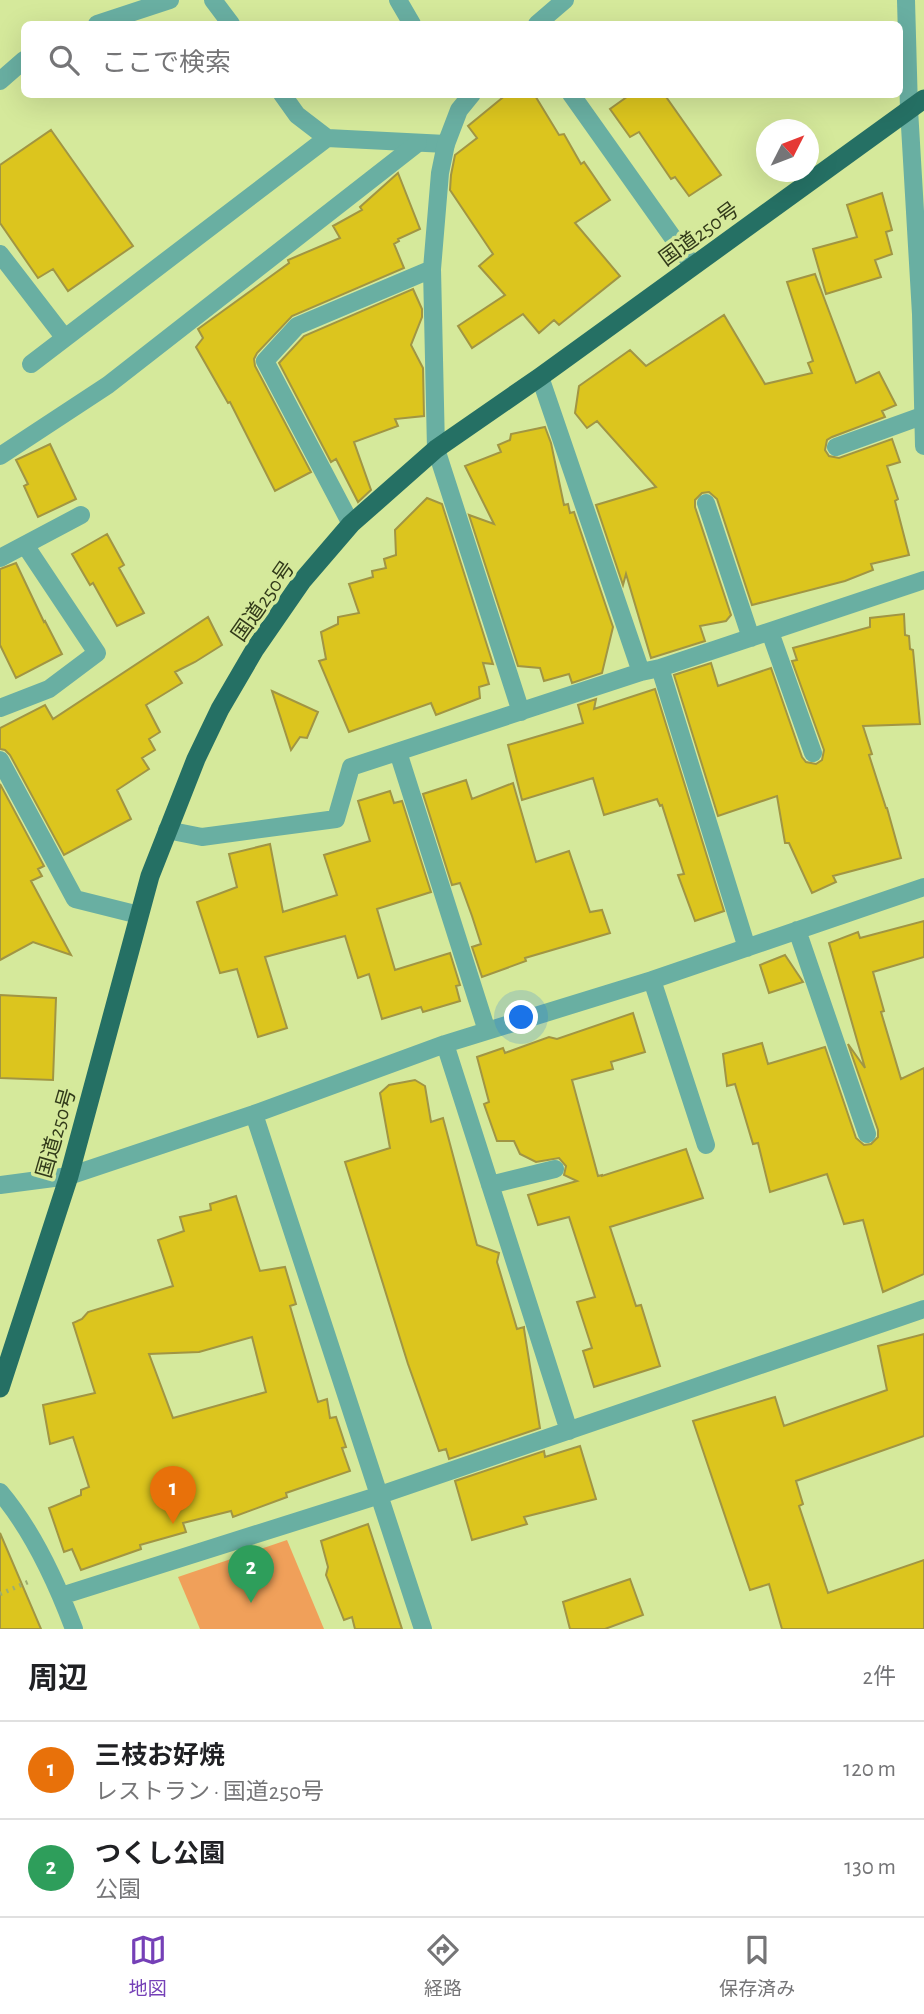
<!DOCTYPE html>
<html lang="ja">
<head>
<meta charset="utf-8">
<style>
  :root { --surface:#fff; --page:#f2f2f2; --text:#202124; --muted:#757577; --line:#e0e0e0; --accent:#7540b7 }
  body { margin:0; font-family:"Alegreya Sans","Noto Sans JP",sans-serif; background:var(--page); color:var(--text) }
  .compass { position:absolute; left:756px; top:119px; width:63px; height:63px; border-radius:50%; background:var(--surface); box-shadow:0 7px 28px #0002; rotate:48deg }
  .you { position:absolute; left:522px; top:1018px; width:24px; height:24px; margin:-18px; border:5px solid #fff; border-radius:50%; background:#1a73e8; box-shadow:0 0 0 10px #1a73e833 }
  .badge { display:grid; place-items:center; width:46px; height:46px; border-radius:50%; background:var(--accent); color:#fff; font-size:23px; font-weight:700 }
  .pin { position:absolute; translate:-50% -58px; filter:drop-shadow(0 2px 4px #0008) }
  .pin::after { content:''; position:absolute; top:37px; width:24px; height:21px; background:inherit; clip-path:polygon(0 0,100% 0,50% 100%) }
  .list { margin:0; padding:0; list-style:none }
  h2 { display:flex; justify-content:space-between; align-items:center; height:91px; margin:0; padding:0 28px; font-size:30px }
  h2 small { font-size:23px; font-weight:400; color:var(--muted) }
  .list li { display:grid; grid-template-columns:46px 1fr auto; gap:21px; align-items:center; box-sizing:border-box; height:98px; padding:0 28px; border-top:2px solid var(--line) }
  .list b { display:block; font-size:26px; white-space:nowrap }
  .list p { margin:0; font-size:23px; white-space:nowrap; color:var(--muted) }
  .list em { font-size:23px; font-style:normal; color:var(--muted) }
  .icon { flex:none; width:38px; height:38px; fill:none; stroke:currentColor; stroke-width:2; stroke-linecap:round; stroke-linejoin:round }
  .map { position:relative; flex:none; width:924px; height:1629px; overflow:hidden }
  .search { position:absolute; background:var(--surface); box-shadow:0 7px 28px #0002; left:21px; right:21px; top:21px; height:77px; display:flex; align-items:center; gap:18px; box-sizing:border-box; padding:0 24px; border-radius:10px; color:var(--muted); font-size:26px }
  .sheet { height:287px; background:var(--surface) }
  nav { display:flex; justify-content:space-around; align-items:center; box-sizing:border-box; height:98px; border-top:2px solid var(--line); background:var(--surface); font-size:19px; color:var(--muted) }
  nav a { display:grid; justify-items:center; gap:4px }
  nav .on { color:var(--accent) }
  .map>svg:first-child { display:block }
  .green { fill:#f0a05a }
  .building { fill:#dcc51e; stroke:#a19543; stroke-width:2; fill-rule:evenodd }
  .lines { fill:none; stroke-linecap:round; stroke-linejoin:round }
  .path { stroke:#9eae70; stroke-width:4.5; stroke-dasharray:2 5; stroke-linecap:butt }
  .service { stroke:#69afa2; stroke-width:18 }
  .minor { stroke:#69afa2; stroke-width:18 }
  .trunk { stroke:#257064; stroke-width:19 }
  .labels { text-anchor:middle; stroke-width:7; stroke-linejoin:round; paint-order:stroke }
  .street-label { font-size:21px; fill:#323a1a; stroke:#d5e99b }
</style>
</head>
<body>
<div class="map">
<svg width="924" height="1629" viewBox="0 0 924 1629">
  <rect width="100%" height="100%" fill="#d5e99b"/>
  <path class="green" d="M 287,1540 L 324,1629 L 200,1629 L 178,1577 Z"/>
  <path class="building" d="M 507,94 L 534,94 L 559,135 L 564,134 L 581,164 L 584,162 L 610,200 L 575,223 L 620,276 L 559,325 L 554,320 L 539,333 L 523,314 L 472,348 L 458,326 L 505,295 L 479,266 L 493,254 L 450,190 L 451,175 L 455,155 L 477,138 L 468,126 Z
    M 631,94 L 664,94 L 721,175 L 689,196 L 675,177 L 671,179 L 639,132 L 630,137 L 610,109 Z
    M 51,130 L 133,246 L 68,291 L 53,269 L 38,278 L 0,223 L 0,165 Z
    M 398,173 L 420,229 L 398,239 L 399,241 L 394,244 L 404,268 L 292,316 L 257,353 L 254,359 L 255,366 L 311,472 L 275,491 L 230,402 L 228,403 L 196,347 L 203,338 L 198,329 L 289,263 L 288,260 L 340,238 L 333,226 L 362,210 L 360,207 Z
    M 882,193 L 892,230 L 886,232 L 892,254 L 875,260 L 881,277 L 826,294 L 813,249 L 857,237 L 847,205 Z
    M 815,274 L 856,383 L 879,372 L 896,405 L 882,411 L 885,417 L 832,437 L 827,440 L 825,450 L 829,456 L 839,458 L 892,439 L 900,462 L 887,466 L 898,499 L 895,501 L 909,555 L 871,564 L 873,570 L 845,581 L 752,605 L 717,499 L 709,492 L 702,493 L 695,500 L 695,507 L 731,615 L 726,621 L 700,626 L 705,641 L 651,658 L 626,574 L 623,585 L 596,505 L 656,487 L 597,421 L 587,428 L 575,413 L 579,386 L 630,350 L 646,366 L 724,315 L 765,384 L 812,373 L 808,363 L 813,361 L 787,282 Z
    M 413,289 L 422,309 L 422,317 L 411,345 L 423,368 L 424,416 L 395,419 L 398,426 L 354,442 L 371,490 L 358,502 L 336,459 L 331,462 L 279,363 L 304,336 Z
    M 545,427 L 551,443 L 564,505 L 568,504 L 570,513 L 574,512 L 613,627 L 602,673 L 572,683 L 569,674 L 544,681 L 540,668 L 518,666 L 469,515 L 494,524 L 465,466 L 501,452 L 498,445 L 510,440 L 511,434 Z
    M 50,444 L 76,499 L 38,517 L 24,486 L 28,484 L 16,460 Z
    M 427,498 L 442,504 L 493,664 L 483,663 L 489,684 L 479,687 L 480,698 L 436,715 L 431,703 L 349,732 L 319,661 L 326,659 L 321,632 L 338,624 L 338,617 L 359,613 L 349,584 L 373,577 L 372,571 L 386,568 L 384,559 L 396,555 L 395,530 Z
    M 107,534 L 124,565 L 119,568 L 144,613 L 117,626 L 93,583 L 90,585 L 72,554 Z
    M 16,563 L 44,622 L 45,621 L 62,654 L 16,678 L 0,645 L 0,569 Z
    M 904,614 L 905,635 L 909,636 L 910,649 L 913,650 L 920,724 L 863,726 L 872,754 L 869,755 L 886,808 L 887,808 L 901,858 L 833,876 L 836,882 L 812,893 L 789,843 L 785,843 L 777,796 L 718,816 L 674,675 L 711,663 L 718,686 L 771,668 L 802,757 L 806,762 L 816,764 L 822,760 L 824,750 L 792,661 L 797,660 L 793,648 L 870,627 L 870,618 Z
    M 208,617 L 222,645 L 195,662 L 175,672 L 182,683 L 146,705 L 160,732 L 149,739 L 155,750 L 142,758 L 149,769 L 117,790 L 131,819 L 64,855 L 10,755 L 5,750 L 0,749 L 0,728 L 45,705 L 53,719 Z
    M 655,689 L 724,911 L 695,921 L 678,875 L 684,874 L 662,805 L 660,806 L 657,799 L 604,815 L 593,778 L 522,800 L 508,745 L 583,723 L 578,705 L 596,699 L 594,709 Z
    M 272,691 L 318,712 L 307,738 L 300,737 L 291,750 Z
    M 466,780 L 472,799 L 513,783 L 536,862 L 569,851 L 590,912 L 602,910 L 610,933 L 525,958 L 526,961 L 482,977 L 472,947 L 481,944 L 472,916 L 460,883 L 452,885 L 423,794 Z
    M 0,784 L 44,866 L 38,869 L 42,876 L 31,881 L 71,955 L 33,942 L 0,960 Z
    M 390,791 L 394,803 L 402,801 L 431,892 L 377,909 L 395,970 L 450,953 L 460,985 L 456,986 L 460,1001 L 423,1012 L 421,1007 L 382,1019 L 369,974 L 358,978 L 345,936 L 265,957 L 287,1028 L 258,1037 L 237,969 L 220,973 L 197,902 L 237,887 L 229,854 L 270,844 L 283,912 L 337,895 L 324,855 L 370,841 L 358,801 Z
    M 924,921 L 924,957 L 873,972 L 884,1011 L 881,1012 L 901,1079 L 924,1068 L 924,1274 L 883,1292 L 863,1220 L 844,1224 L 827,1174 L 770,1192 L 758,1143 L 753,1144 L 735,1084 L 727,1086 L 723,1054 L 762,1043 L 768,1064 L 825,1047 L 856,1138 L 864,1145 L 871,1144 L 878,1137 L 878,1130 L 848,1044 L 865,1068 L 829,943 L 858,932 L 860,938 Z
    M 785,955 L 803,982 L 769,993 L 760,965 Z
    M 0,995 L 56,998 L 53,1080 L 0,1078 Z
    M 633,1013 L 645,1052 L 611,1062 L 613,1069 L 572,1080 L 598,1176 L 602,1175 L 602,1176 L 686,1149 L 703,1198 L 610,1227 L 636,1306 L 641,1305 L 660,1366 L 594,1387 L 583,1351 L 592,1348 L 577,1302 L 595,1297 L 569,1217 L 538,1225 L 528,1195 L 577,1181 L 564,1175 L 566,1166 L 559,1158 L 536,1162 L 520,1154 L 514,1141 L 497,1141 L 484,1104 L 489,1102 L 477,1057 L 503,1048 L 505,1053 L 549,1037 L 557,1039 Z
    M 415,1080 L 425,1086 L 431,1122 L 443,1118 L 477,1245 L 499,1253 L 497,1262 L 517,1329 L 524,1327 L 524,1329 L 540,1428 L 449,1459 L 446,1449 L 439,1451 L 408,1364 L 345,1162 L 390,1148 L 380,1093 L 389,1085 Z
    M 236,1196 L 260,1271 L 285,1267 L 296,1304 L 290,1306 L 318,1402 L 327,1399 L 330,1418 L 336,1417 L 346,1447 L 342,1448 L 350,1471 L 286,1493 L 287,1497 L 233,1517 L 231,1511 L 183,1523 L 186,1532 L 140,1545 L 141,1549 L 81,1570 L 72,1549 L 64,1552 L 49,1508 L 81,1495 L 81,1490 L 89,1487 L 73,1437 L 50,1444 L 43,1405 L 95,1393 L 73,1323 L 82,1319 L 88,1312 L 173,1286 L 158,1240 L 184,1231 L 180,1217 L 211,1210 L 210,1204 ZM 252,1337 L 266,1392 L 173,1418 L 149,1354 L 199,1352 Z
    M 924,1334 L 924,1436 L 796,1481 L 803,1504 L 799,1506 L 828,1593 L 924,1560 L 924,1629 L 782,1629 L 769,1584 L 750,1590 L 693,1421 L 775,1397 L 784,1426 L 887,1390 L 878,1346 Z
    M 580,1446 L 596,1499 L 524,1517 L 527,1524 L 472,1540 L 455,1481 L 544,1451 L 545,1457 Z
    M 368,1524 L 402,1629 L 355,1629 L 352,1617 L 344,1620 L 326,1575 L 328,1567 L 321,1541 Z
    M 0,1533 L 41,1629 L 0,1629 Z
    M 630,1579 L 643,1615 L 605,1629 L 570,1629 L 563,1602 Z"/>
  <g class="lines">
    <path class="path" d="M 0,1594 L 28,1582"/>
    <path class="service" d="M 213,0 L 231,24
      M 97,24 L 170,0
      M 0,81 L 24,60
      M 282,94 L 297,115 L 327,138
      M 0,254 L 64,337
      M 31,364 L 327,138 L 446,144"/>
    <path class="minor" d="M 398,0 L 412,24
      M 906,0 L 909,109 L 921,314 L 924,446
      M 537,24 L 565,0
      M 472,94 L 459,110 L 446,144 L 440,173 L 432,269 L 436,449 L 521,712
      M 571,94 L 693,266
      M 540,377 L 641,672
      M 836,447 L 922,416
      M 0,456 L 108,385 L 418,143
      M 706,503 L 751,638
      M 351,524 L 265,361 L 297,326 L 432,269
      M 0,558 L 81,515
      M 770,632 L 813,753
      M 660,668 L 747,948
      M 0,708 L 49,689 L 97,653 L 25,545
      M 398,752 L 487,1031
      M 0,760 L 75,899 L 139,915
      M 167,830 L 202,837 L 336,819 L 351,767 L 641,672 L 660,668 L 924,580
      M 797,930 L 867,1134
      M 652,980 L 706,1145
      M 445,1044 L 569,1431
      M 254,1114 L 423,1629
      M 0,1185 L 69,1176 L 254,1114 L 445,1044 L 652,980 L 924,887
      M 490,1185 L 555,1169
      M 0,1492 C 33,1531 56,1581 74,1629
      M 61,1596 L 380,1495 L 924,1309"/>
    <path class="trunk" d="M 0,1388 L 69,1176 L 150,876 L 196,759 L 220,709 L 255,649 L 302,581 L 351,524 L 436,449 L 540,377 L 924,99"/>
  </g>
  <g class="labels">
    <g class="street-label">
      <text transform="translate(699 234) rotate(-36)" y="7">国道250号</text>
      <text transform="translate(263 601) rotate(-55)" y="7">国道250号</text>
      <text transform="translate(56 1133) rotate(-74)" y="7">国道250号</text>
    </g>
  </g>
</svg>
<svg class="compass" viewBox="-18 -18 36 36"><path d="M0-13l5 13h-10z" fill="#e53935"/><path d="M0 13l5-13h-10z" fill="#757577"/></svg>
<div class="you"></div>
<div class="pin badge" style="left:173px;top:1524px;background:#e8710a">1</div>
<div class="pin badge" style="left:251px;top:1603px;background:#2e9e5b">2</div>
<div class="search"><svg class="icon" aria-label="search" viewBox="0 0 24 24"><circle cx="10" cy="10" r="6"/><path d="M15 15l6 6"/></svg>ここで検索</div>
</div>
<section class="sheet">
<h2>周辺<small>2件</small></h2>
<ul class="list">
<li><span class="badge" style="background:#e8710a">1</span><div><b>三枝お好焼</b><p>レストラン · 国道250号</p></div><em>120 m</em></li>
<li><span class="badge" style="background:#2e9e5b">2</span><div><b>つくし公園</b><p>公園</p></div><em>130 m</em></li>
</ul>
</section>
<nav>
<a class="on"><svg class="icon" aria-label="map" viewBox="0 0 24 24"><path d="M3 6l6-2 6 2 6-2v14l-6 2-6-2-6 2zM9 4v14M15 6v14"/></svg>地図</a>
<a><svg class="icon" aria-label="directions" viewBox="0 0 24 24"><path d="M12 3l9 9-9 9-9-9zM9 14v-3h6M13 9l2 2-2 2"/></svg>経路</a>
<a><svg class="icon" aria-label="saved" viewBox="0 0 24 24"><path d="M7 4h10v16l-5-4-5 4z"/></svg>保存済み</a>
</nav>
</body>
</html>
